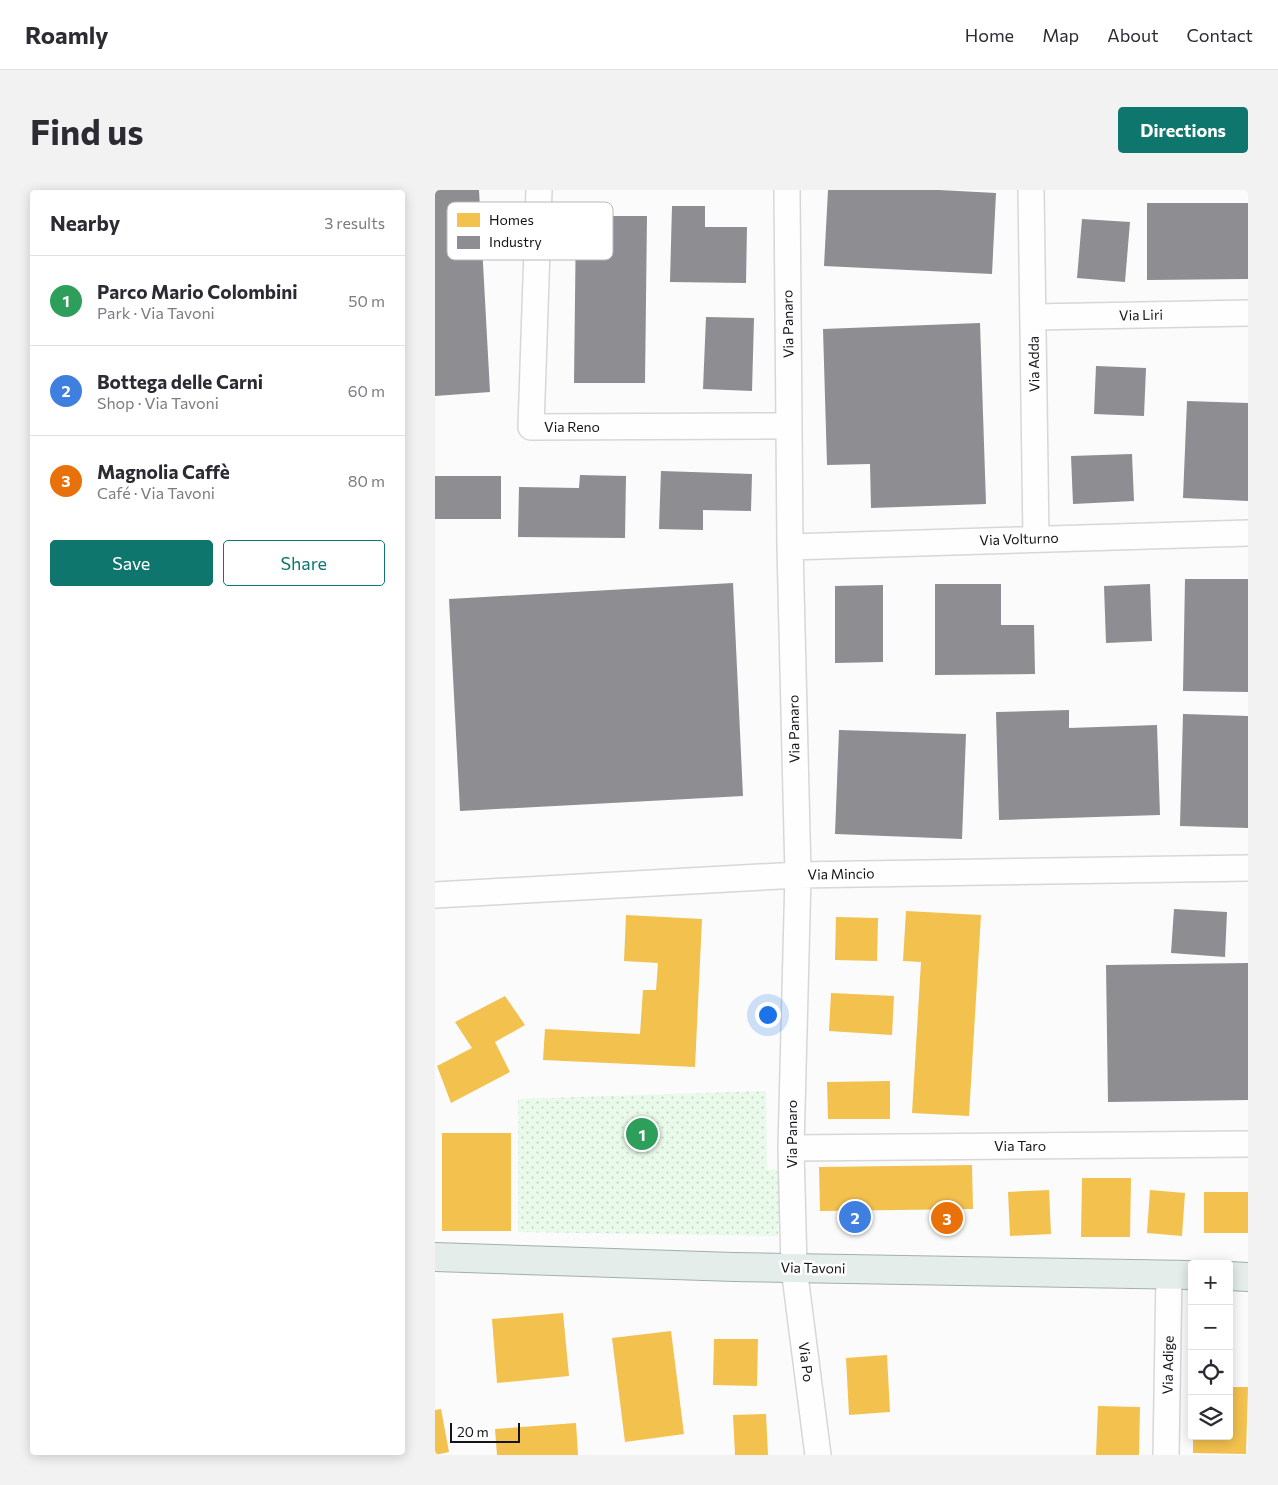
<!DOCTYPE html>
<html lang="en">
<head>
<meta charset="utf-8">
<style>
  :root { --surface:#fff; --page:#f2f2f3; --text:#2b2b33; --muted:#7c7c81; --line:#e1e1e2; --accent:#0f766e }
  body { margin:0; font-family:Commissioner,sans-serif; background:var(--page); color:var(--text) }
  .controls { position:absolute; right:15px; bottom:15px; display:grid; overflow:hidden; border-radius:5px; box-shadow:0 2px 12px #0003 }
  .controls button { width:45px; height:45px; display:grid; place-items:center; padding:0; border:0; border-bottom:1px solid var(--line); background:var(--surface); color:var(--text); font:25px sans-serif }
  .scale { position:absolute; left:15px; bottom:12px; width:70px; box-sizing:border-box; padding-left:5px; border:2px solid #121417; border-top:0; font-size:14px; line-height:18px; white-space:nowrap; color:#121417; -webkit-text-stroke:4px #fff; paint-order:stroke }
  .you { position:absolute; left:332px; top:824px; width:18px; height:18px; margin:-12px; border:4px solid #fff; border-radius:50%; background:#1a73e8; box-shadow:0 0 0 8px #1a73e833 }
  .badge { display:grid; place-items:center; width:32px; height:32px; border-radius:50%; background:var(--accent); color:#fff; font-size:16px; font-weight:700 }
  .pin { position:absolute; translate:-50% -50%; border:2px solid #fff; box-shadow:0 1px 5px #0006 }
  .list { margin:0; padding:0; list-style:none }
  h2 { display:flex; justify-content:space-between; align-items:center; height:65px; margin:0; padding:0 20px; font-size:21px }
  h2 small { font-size:16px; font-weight:400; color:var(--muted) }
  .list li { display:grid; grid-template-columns:32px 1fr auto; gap:15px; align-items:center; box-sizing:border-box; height:90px; padding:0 20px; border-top:1px solid var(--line) }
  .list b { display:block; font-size:19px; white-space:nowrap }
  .list p { margin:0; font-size:16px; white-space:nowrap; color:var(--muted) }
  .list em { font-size:16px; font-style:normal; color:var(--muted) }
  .actions { display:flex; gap:10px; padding:15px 20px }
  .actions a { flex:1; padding:11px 0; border:1px solid var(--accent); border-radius:5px; text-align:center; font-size:18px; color:var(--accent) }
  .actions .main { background:var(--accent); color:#fff }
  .icon { flex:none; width:28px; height:28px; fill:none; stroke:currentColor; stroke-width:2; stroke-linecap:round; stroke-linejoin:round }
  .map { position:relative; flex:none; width:813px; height:1265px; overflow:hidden; border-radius:5px }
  header { display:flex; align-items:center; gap:30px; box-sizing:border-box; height:70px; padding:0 25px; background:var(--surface); border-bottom:1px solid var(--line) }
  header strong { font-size:24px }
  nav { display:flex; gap:28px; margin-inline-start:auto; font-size:18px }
  .intro { display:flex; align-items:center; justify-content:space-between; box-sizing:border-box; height:120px; padding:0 30px }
  h1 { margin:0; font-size:35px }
  .button { padding:12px 22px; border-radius:5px; background:var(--accent); color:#fff; font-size:18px; font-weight:700 }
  main { display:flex; gap:30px; padding:0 30px }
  aside { flex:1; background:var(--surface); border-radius:5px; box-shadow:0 2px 12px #0003 }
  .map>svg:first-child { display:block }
  .grass { fill:url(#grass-dots) }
  .homes { fill:#f2c14e }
  .industry { fill:#8d8d92 }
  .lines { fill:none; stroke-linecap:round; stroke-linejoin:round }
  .minor-casing { stroke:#d6d7d9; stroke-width:28 }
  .primary-casing { stroke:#a1b0ad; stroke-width:30 }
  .minor { stroke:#fefeff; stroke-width:25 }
  .primary { stroke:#e4edea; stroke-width:28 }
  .labels { text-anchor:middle; stroke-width:5; stroke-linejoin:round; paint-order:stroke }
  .street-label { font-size:14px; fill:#121417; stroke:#fff }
  .key { fill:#fff; stroke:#b8b8b9; stroke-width:1 }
  .key-label { font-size:14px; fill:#121417 }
</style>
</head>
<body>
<header>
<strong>Roamly</strong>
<nav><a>Home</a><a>Map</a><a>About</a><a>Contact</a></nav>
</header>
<div class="intro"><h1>Find us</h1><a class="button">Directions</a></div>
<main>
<aside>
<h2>Nearby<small>3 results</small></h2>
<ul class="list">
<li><span class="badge" style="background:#2e9e5b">1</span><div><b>Parco Mario Colombini</b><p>Park · Via Tavoni</p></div><em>50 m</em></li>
<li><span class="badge" style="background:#3f7fe0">2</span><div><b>Bottega delle Carni</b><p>Shop · Via Tavoni</p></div><em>60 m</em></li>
<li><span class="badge" style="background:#e8710a">3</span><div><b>Magnolia Caffè</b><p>Café · Via Tavoni</p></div><em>80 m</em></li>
</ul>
<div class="actions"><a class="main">Save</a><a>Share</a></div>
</aside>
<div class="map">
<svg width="813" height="1265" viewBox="0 0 813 1265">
  <defs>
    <pattern id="grass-dots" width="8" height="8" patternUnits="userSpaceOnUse" patternTransform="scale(1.25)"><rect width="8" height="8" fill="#e9f9ea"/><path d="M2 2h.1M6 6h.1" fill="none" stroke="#c7d5c8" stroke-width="1.8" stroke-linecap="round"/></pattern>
  </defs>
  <rect width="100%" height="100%" fill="#fbfbfc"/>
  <path class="grass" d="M 331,901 L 332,980 L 347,979 L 343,1046 L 83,1042 L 83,909 Z"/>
  <path class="homes" d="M 471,721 L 546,725 L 534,926 L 477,923 L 486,772 L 468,771 Z
    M 191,725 L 267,729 L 260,877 L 108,870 L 110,839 L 205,844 L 208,800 L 221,800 L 223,773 L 189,771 Z
    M 401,727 L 443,728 L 442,771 L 400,770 Z
    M 396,803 L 459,806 L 457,845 L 394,841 Z
    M 70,806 L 90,835 L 60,852 L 75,882 L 16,913 L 2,876 L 37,858 L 20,832 Z
    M 455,891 L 455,929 L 393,929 L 392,892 Z
    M 7,943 L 76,943 L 76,1041 L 7,1041 Z
    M 537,975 L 538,1019 L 385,1021 L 384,977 Z
    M 647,988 L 696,988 L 695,1047 L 646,1047 Z
    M 614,1000 L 616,1044 L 575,1046 L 573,1002 Z
    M 715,1000 L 750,1003 L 747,1046 L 712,1043 Z
    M 769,1002 L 813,1002 L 813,1043 L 769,1043 Z
    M 128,1123 L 134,1186 L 62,1193 L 57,1129 Z
    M 236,1141 L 249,1244 L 190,1252 L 177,1148 Z
    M 279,1149 L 323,1149 L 322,1196 L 278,1195 Z
    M 452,1165 L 455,1222 L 414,1225 L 411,1168 Z
    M 794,1197 L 813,1197 L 811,1264 L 758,1263 L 758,1246 L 794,1246 Z
    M 663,1216 L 705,1217 L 704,1265 L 661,1265 Z
    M 6,1219 L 14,1262 L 0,1265 L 0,1220 Z
    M 331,1224 L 333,1265 L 300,1265 L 298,1225 Z
    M 141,1233 L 143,1265 L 62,1265 L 60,1239 Z"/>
  <path class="industry" d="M 0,0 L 44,0 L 55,202 L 0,206 Z
    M 393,0 L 504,0 L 561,3 L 557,84 L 389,76 Z
    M 712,13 L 813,13 L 813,89 L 712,90 Z
    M 237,16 L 270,16 L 270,37 L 312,37 L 311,93 L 235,92 Z
    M 141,26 L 212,26 L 210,193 L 139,193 Z
    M 647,29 L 695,32 L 690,92 L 642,88 Z
    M 271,127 L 319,128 L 317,201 L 268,199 Z
    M 545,133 L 551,314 L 436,318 L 435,274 L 392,275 L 388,139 Z
    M 661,176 L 711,178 L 709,226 L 659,224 Z
    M 752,211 L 813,213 L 813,311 L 748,308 Z
    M 697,264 L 699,311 L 638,314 L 636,266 Z
    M 226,281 L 317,284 L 316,321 L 268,320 L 268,340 L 224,339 Z
    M 145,285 L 191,286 L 190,348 L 83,347 L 84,297 L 144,298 Z
    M 0,286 L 66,286 L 66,329 L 0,329 Z
    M 750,389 L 813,389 L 813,502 L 748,501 Z
    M 298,393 L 308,606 L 25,621 L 14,409 Z
    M 500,394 L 566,394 L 566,435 L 599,435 L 600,484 L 500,485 Z
    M 715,394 L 717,451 L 671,453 L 669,396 Z
    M 448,395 L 448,472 L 400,473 L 400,396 Z
    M 634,520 L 634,538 L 722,535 L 725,625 L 564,630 L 561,522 Z
    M 748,524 L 813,526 L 813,638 L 745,636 Z
    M 404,540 L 531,544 L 527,649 L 400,644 Z
    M 739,719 L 792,722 L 790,767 L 736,763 Z
    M 813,773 L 813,910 L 673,912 L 671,775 Z"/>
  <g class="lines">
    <defs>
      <path id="minor" d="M 104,0 L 96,237 L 354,236
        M 352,0 L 355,357 L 363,685 L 356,958 L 359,1078 L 383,1265
        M 596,0 L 601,349
        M 598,127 L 813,123
        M 355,357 L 813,343
        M 0,705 L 363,685 L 813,678
        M 356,958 L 813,954
        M 731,1265 L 734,1085"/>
      <path id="primary" d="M 0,1067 L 299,1077 L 757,1085
        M 794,1086 L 813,1087"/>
    </defs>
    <use href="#minor" class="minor-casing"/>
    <use href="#primary" class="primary-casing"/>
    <use href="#minor" class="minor"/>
    <use href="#primary" class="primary"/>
  </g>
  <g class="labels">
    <g class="street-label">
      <text transform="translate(706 125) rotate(-1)" y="5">Via Liri</text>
      <text transform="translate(353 134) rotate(-91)" y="5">Via Panaro</text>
      <text transform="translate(599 174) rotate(-91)" y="5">Via Adda</text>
      <text x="137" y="242">Via Reno</text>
      <text transform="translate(584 349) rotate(-2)" y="5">Via Volturno</text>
      <text transform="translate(359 539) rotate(-91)" y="5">Via Panaro</text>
      <text transform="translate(406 684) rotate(-1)" y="5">Via Mincio</text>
      <text transform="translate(357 944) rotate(-90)" y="5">Via Panaro</text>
      <text x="585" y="961">Via Taro</text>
      <text transform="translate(378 1078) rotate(1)" y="5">Via Tavoni</text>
      <text transform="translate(371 1172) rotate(83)" y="5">Via Po</text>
      <text transform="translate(733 1175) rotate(-89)" y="5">Via Adige</text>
    </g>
  </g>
  <rect x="12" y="12" width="166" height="58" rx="8" class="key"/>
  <rect x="22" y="23" width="23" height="14" fill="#f2c14e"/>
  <rect x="22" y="46" width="23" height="13" fill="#8d8d92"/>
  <g class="key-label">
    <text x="54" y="35">Homes</text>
    <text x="54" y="57">Industry</text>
  </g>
</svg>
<div class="controls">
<button>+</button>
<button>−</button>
<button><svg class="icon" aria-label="locate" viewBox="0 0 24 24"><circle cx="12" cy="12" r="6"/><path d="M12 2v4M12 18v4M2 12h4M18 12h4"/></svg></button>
<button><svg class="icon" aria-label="layers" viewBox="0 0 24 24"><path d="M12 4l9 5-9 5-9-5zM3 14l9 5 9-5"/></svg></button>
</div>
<div class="scale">20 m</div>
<div class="you"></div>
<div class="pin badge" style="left:207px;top:944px;background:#2e9e5b">1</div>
<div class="pin badge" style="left:420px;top:1027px;background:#3f7fe0">2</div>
<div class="pin badge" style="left:512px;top:1028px;background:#e8710a">3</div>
</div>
</main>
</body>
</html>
